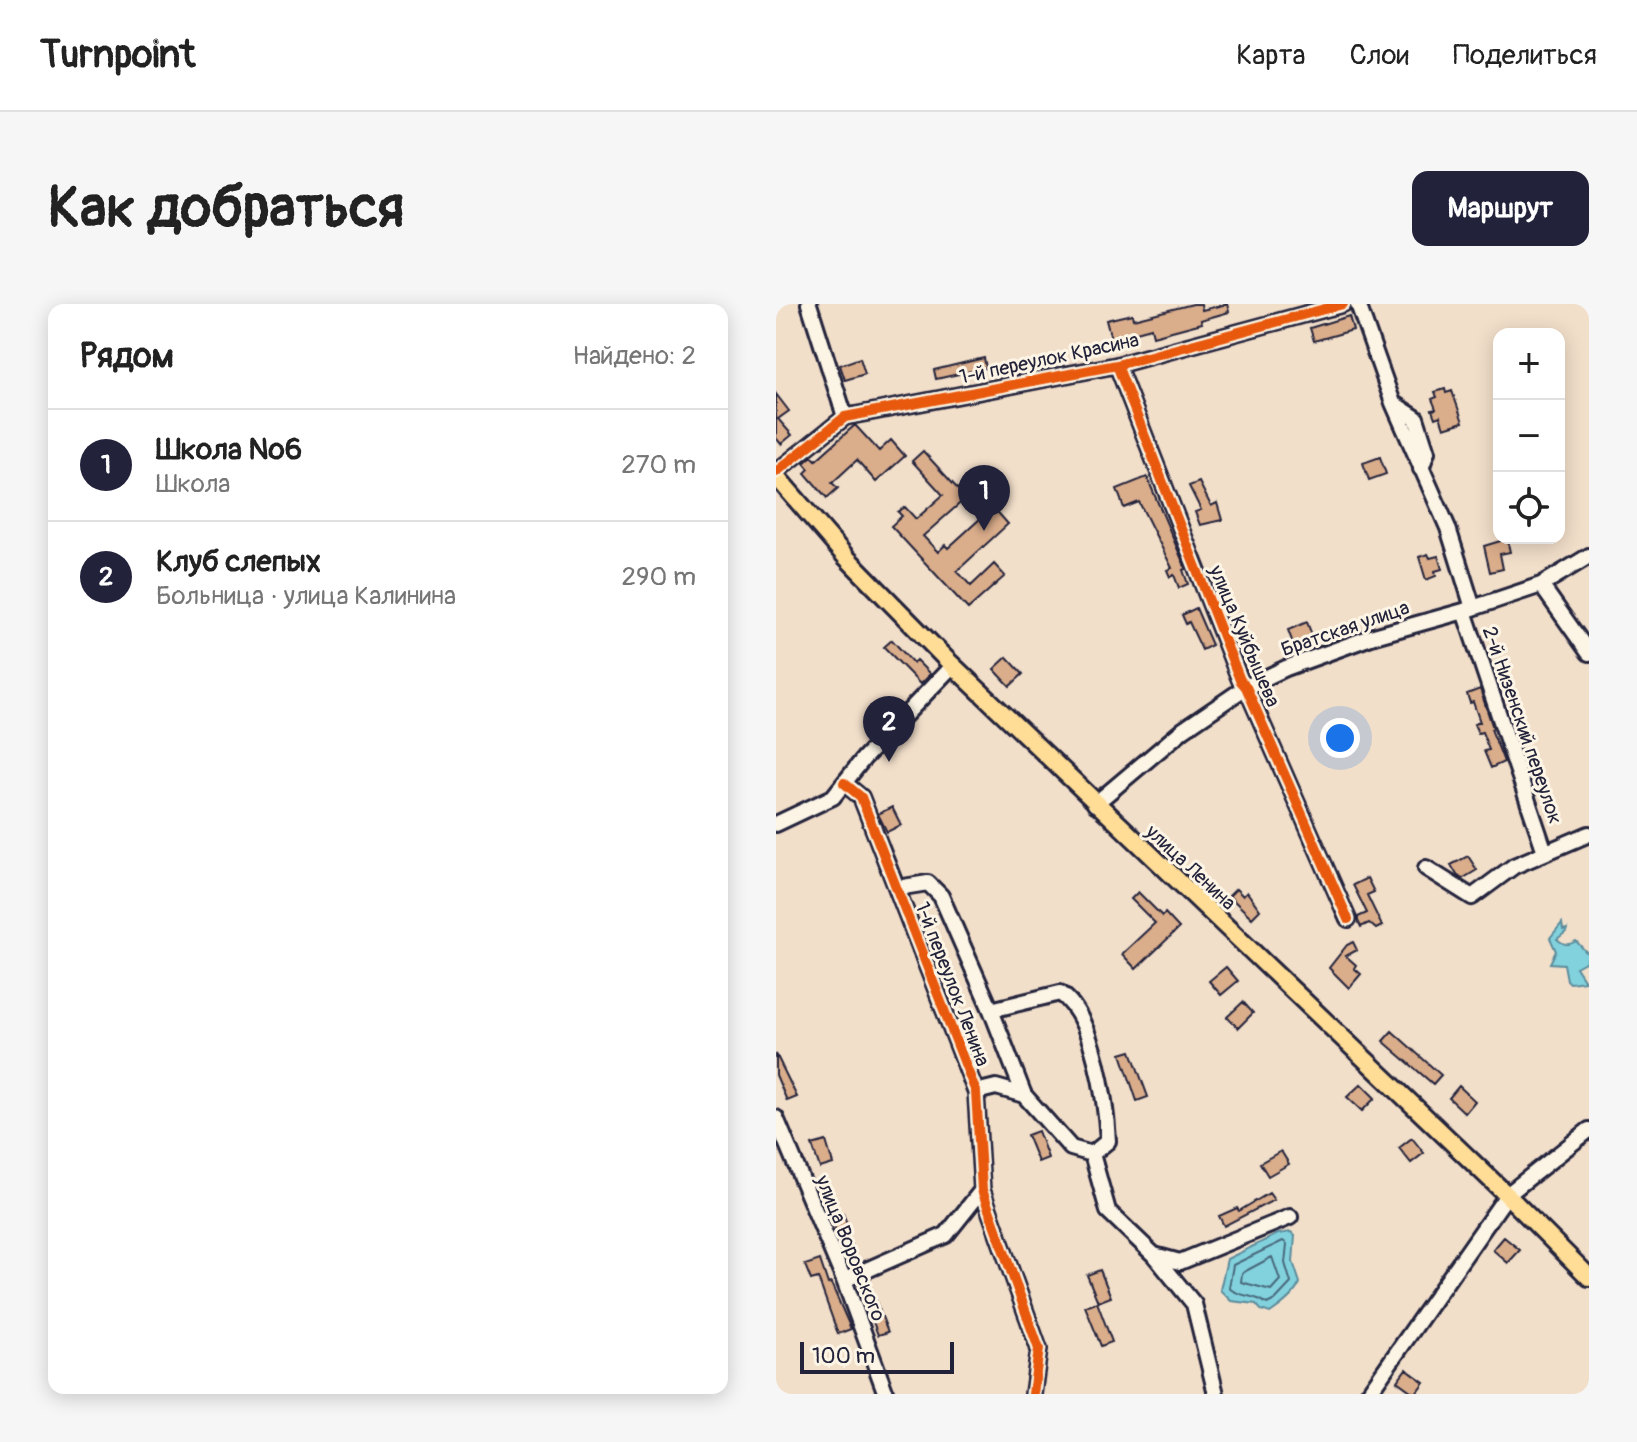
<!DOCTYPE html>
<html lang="ru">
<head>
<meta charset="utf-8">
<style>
  :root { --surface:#fff; --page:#f6f6f6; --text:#222; --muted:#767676; --line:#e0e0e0; --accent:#22223b }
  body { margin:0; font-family:Pangolin,sans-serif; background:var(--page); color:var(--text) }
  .controls { position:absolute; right:24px; top:24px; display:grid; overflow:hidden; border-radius:16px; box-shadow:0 4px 20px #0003 }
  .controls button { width:72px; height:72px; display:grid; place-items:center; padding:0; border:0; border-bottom:2px solid var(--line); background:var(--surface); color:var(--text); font:40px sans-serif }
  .scale { position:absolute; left:24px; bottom:20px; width:154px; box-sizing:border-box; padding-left:8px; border:4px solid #22223b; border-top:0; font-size:22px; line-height:28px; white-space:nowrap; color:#22223b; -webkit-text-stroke:6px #fcf5e5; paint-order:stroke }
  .you { position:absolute; left:564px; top:434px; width:28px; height:28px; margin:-20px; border:6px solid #fff; border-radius:50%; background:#1a73e8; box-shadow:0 0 0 12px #1a73e833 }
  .badge { display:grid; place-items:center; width:52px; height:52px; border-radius:50%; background:var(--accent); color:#fff; font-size:26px; font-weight:700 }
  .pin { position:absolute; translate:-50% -66px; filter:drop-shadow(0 2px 4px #0008) }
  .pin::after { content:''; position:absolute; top:42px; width:28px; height:24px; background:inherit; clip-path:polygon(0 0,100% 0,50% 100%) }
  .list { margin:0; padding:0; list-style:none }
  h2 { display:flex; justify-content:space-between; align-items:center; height:104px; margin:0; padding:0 32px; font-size:34px }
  h2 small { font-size:26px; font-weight:400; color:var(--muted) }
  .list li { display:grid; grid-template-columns:52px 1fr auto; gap:24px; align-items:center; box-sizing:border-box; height:112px; padding:0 32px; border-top:2px solid var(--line) }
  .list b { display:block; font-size:30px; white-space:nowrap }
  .list p { margin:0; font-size:26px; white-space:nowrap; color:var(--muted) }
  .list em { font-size:26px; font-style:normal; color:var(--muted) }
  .icon { flex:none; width:44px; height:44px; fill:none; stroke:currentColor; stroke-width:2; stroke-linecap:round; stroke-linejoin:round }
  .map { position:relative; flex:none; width:813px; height:1090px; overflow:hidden; border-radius:16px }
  header { display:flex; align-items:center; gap:48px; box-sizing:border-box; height:112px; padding:0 40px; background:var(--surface); border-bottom:2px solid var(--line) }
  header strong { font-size:38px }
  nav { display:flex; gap:44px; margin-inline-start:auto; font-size:28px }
  .intro { display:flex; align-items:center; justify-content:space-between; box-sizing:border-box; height:192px; padding:0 48px }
  h1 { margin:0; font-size:56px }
  .button { padding:20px 36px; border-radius:16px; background:var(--accent); color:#fff; font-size:28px; font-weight:700 }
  main { display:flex; gap:48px; padding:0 48px }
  aside { flex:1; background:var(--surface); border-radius:16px; box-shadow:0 4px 20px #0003 }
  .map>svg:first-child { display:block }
  .water { fill:#82d2dd; stroke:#5c8c9c; stroke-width:2 }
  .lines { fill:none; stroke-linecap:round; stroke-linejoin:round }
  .shore { stroke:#48687c; stroke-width:2 }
  .building { fill:#daad8b; stroke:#22223b; stroke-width:2 }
  .minor-casing { stroke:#22223b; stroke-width:20 }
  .major-casing { stroke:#22223b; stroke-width:22 }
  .minor { stroke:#fcf5e5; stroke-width:14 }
  .major { stroke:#ffdd96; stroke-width:16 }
  .cycleway-casing { stroke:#fcf5e5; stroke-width:15 }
  .cycleway { stroke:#e8590c; stroke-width:10 }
  .labels { text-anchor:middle; stroke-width:6; stroke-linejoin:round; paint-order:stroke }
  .street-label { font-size:20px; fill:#22223b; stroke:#fcf5e5 }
</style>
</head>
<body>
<header>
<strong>Turnpoint</strong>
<nav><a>Карта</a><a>Слои</a><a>Поделиться</a></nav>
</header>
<div class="intro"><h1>Как добраться</h1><a class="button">Маршрут</a></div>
<main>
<aside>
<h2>Рядом<small>Найдено: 2</small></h2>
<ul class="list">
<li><span class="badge">1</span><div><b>Школа №6</b><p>Школа</p></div><em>270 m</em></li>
<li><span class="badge">2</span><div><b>Клуб слепых</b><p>Больница · улица Калинина</p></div><em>290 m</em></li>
</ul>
</aside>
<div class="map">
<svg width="813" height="1090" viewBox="0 0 813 1090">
  <rect width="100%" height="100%" fill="#f2dfca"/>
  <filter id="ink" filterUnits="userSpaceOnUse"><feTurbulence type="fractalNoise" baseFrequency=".0125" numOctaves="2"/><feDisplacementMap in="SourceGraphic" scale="16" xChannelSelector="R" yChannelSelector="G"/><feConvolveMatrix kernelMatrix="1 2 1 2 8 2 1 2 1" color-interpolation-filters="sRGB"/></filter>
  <g filter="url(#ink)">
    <path class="water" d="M 786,619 L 787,626 L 791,625 L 790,628 L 781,635 C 788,641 792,642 800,637 L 813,651 L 809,658 L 800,663 L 809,677 L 794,679 L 791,676 L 788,660 L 774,659 L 780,647 L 774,634 Z
      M 515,928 L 519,932 L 517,958 L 524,979 C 518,992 506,1001 494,1009 L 485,1006 L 480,1000 L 455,997 L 444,986 L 451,955 L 502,930 Z"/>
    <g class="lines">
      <path class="shore" d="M 507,937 L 511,940 L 509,959 L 515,979 L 499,996 L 491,1000 C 480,990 464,994 453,984 L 457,961 Z
        M 496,953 L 504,976 L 495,986 L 465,978 L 466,969 Z"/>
    </g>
    <path class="building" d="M 417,0 L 425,0 L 426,6 L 451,0 L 453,8 L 425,16 L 426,19 L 377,32 L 375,24 L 335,35 L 330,16 L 356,10 L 357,15 Z
      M 573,12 L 577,26 L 538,37 L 534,24 Z
      M 84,54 L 89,70 L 69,76 L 64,61 Z
      M 208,54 L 210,64 L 160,75 L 158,66 Z
      M 669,85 L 670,89 L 676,87 L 687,118 L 668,124 L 664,112 L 659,114 L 656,106 L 660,105 L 656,95 L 661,93 L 659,88 Z
      M 0,90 L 13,107 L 2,115 L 16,131 L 5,140 L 0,134 Z
      M 79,121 L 103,147 L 115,136 L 129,152 L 100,178 L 81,156 L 56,179 L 62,184 L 51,194 L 29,169 L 33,165 L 28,159 L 36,152 L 40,156 Z
      M 147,147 L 190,194 L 147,232 L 162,248 L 169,241 L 172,244 L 217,203 L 232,220 L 181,267 L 195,282 L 218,260 L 229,272 L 192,305 L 115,222 L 126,212 L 122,208 L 129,203 L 140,215 L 167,191 L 136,157 Z
      M 604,153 L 610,170 L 593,176 L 587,159 Z
      M 371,173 L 410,265 L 407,266 L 412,280 L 403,284 L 398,271 L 394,273 L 391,266 L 396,264 L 363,198 L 348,204 L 341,185 Z
      M 423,178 L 435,202 L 441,199 L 446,216 L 424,221 L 419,208 L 425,206 L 413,182 Z
      M 731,235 L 734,248 L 724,250 L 727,265 L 714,268 L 708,242 Z
      M 652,250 L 654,254 L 662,252 L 666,265 L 659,267 L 660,272 L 650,276 L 643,253 Z
      M 420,304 L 436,341 L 426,346 L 413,318 L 410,320 L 406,311 Z
      M 531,318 L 537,334 L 518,342 L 512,326 Z
      M 116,336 L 137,359 L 140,356 L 154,370 L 144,380 L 108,343 Z
      M 231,353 L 247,370 L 234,382 L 218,365 Z
      M 704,385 L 717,424 L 715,425 L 728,458 L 715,464 L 708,447 L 713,446 L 706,428 L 702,429 L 698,420 L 704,418 L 697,398 L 694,399 L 691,390 Z
      M 116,503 L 125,521 L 111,528 L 102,510 Z
      M 692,552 L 701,566 L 686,575 L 681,571 L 675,561 Z
      M 591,574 L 598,588 L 591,591 L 606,622 L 600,625 L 593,619 L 585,623 L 582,617 L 582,613 L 591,609 L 577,581 Z
      M 460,585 L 467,592 L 471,588 L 484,606 L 476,614 L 453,592 Z
      M 362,588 L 386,612 L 389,609 L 403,624 L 360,665 L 346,650 L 379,619 L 355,595 Z
      M 577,638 L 581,646 L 570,652 L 580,661 L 578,664 L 585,670 L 573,684 L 553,664 L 571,641 Z
      M 450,663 L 462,677 L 445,691 L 433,677 Z
      M 467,698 L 477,709 L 462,724 L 451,713 Z
      M 616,727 L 665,771 L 657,780 L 607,737 Z
      M 355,747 L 372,793 L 361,797 L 345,750 Z
      M 0,750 L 21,793 L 11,797 L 0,771 Z
      M 585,780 L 599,794 L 586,807 L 571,793 Z
      M 683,782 L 699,797 L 689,809 L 673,794 Z
      M 262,827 L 272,854 L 262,858 L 251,831 Z
      M 636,834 L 648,849 L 635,859 L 623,844 Z
      M 50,837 L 57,860 L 44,864 L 36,841 Z
      M 505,847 L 513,860 L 492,872 L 484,859 Z
      M 493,889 L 498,896 L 448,922 L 443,912 L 461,904 L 463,907 Z
      M 67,910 L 73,924 L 69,925 L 80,951 L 71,954 L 55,915 Z
      M 728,933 L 744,946 L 732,959 L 717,946 Z
      M 44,956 L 52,980 L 55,979 L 75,1025 L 62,1030 L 42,974 L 35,976 L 29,961 Z
      M 324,966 L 335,993 L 322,998 L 311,971 Z
      M 92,977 L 112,1028 L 102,1031 L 83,981 Z
      M 321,998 L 336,1038 L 325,1042 L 309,1002 Z
      M 630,1065 L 648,1078 L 639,1090 L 621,1077 Z"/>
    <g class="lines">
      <defs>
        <path id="minor" d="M 33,0 L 69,113
          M 582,0 L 617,99 L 672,224 L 697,304
          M 341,61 L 464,376 L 470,383 L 572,615
          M 617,99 L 640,114 L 651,148 L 645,165
          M 0,168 L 69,113 L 341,61 L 567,0
          M 765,281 L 813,349
          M 688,307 L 769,548
          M 68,479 L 85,493 L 200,788 L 206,886 L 263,1045 L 257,1090
          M 319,500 L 407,426 L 470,383 L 510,364 L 598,332 L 688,307 L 765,281 L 813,252
          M 0,520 L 57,493 L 88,454 L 177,361
          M 650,564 L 696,593 L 738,562 L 813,530
          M 121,584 L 152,579 L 165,592 L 215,706 L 248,791
          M 215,706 L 284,689 C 318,712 330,798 332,837 L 316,850
          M 200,788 L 220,783 L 248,791 L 295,844 L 316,850
          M 0,814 L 68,976 L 110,1090
          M 316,850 L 332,907 L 378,951 L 418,1000 L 440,1090
          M 378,951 L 404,958 L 514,913
          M 68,976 L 170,931 L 206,886
          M 592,1090 L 731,891 L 813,826"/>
        <path id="major" d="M 0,172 L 70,253 L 170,355 L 731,891 L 813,973"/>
      </defs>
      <use href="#minor" class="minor-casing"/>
      <use href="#major" class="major-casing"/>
      <use href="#minor" class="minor"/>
      <use href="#major" class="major"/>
      <defs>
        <path id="cycleway" d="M 341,61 L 464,376 L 470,383 L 572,615
          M 0,168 L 69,113 L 341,61 L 567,0
          M 68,479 L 85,493 L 200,788 L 206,886 L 263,1045 L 257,1090"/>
      </defs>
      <use href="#cycleway" class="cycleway-casing"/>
      <use href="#cycleway" class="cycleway"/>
    </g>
  </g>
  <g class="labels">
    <g class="street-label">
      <text transform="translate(273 54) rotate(-12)" y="7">1-й переулок Красина</text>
      <text transform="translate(569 324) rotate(-19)" y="7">Братская улица</text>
      <text transform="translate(469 332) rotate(67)" y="7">улица Куйбышева</text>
      <text transform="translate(747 421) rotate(71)" y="7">2-й Низенский переулок</text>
      <text transform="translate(415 563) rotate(43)" y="7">улица Ленина</text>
      <text transform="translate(177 680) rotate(69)" y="7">1-й переулок Ленина</text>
      <text transform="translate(75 944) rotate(68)" y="7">улица Воровского</text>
    </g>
  </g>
</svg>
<div class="controls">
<button>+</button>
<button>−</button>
<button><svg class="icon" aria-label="locate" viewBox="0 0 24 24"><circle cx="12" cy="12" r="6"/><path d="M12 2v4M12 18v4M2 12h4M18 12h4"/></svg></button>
</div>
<div class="scale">100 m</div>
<div class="you"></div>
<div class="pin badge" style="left:208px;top:227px">1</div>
<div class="pin badge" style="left:113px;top:458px">2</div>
</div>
</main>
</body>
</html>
